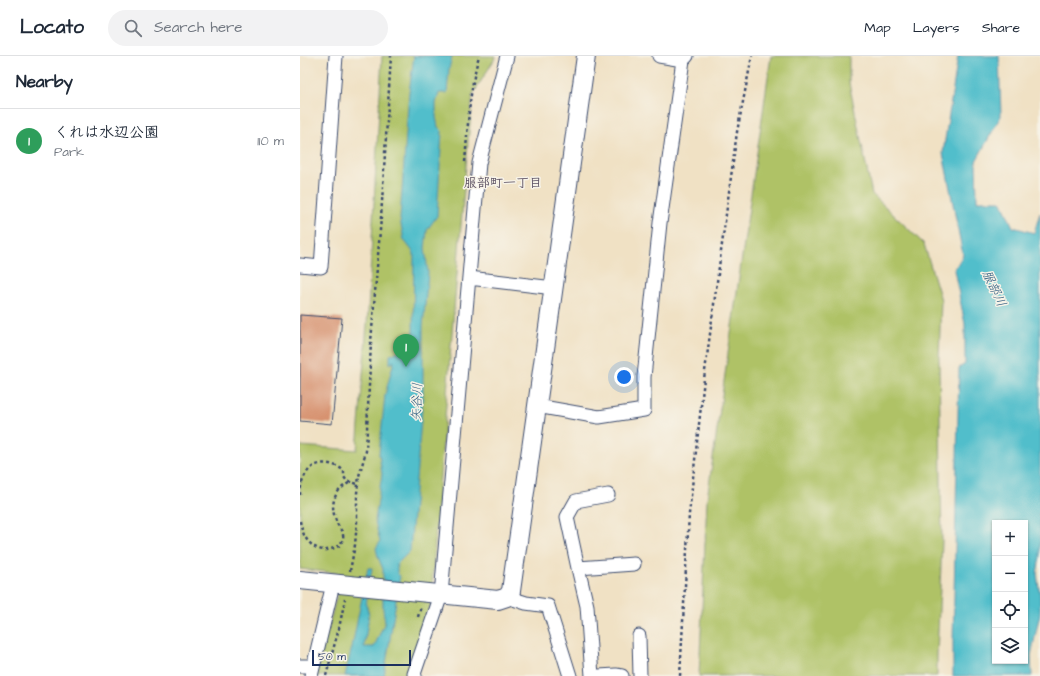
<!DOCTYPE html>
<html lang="en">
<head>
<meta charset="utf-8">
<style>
  :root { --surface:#fff; --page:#f2f2f3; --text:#1f2937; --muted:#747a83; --line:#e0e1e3; --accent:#ea580c }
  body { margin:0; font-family:"Architects Daughter","Klee One",sans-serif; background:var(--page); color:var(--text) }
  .controls { position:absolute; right:12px; bottom:12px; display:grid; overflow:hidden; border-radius:0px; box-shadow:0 1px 3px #0004 }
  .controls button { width:36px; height:36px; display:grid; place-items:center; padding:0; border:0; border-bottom:1px solid var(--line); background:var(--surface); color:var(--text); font:20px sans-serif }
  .scale { position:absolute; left:12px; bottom:10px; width:99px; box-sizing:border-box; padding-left:4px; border:2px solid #1b2f5e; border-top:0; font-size:11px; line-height:14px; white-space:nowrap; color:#1b2f5e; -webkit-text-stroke:3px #f7f3e8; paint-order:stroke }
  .you { position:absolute; left:324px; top:321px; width:14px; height:14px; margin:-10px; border:3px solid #fff; border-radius:50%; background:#1a73e8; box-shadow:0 0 0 6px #1a73e833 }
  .badge { display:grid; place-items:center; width:26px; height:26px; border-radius:50%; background:var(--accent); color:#fff; font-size:13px; font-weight:700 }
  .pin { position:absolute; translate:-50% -33px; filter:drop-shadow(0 1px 2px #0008) }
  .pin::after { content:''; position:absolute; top:21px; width:14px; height:12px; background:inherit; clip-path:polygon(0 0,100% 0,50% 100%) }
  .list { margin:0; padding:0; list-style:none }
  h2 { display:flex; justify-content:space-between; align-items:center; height:52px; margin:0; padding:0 16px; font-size:17px }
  h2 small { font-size:13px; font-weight:400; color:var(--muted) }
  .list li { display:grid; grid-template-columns:26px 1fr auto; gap:12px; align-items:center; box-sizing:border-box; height:64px; padding:0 16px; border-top:1px solid var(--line) }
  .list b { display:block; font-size:15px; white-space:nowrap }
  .list p { margin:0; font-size:13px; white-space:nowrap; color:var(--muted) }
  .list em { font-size:13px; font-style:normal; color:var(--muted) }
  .icon { flex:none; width:22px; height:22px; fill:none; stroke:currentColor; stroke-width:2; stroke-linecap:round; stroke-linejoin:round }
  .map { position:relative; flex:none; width:740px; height:620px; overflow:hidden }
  header { display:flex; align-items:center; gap:24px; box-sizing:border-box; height:56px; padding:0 20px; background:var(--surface); border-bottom:1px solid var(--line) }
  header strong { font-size:19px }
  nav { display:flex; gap:22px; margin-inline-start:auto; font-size:14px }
  .search { width:280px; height:36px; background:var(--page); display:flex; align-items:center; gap:10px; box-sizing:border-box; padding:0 14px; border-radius:22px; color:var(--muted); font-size:15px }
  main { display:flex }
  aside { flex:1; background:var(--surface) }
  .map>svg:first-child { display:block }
  .green { fill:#afc266; stroke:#657862 }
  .water { fill:#51becb; stroke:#367694; fill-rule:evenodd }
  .building { fill:#d79270 }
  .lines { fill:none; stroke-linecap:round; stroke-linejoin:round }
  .street-casing { stroke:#3b4a6d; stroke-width:15 }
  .secondary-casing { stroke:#3b4a6d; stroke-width:20 }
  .path { stroke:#3b4a6d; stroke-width:2.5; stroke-dasharray:3 3; stroke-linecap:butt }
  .street { stroke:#fff; stroke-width:13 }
  .secondary { stroke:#fff; stroke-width:18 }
  .labels { text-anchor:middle; stroke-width:3; stroke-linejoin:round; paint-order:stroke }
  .neighbourhood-label { font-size:13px; font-weight:bold; fill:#5d5264; stroke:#f7f3e8 }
  .water-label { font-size:13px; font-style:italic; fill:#2b5a7f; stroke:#f7f3e8 }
</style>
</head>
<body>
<header>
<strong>Locato</strong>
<div class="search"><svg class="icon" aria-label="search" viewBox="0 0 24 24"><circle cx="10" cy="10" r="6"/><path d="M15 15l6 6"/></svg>Search here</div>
<nav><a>Map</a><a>Layers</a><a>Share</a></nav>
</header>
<main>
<aside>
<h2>Nearby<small></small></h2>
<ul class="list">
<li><span class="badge" style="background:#2e9e5b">1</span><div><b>くれは水辺公園</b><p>Park</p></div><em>110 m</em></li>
</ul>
</aside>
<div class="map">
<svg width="740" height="620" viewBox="0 0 740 620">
  <rect width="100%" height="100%" fill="#f7f3e8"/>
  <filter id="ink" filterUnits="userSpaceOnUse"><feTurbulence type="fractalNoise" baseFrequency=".025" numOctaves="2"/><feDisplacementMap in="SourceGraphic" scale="8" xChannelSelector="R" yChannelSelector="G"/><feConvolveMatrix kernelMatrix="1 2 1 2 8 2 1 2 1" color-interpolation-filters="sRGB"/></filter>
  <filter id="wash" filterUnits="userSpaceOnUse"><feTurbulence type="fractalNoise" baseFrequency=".012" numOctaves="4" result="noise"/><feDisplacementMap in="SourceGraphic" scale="16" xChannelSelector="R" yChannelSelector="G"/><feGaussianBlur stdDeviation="0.9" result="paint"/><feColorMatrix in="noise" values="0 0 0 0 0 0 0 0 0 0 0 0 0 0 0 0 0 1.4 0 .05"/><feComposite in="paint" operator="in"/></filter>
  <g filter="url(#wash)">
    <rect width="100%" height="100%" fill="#f0e1c4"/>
    <path class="green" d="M 82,0 L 195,0 L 194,4 L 173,38 L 168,86 L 137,457 L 131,547 L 108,620 L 16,620 L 35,546 L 44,518 L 0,513 L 0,390 L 57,394 L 68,255 Z
      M 471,0 L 549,0 L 549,27 L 572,138 L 624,188 L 641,244 L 639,303 L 642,486 L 637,598 L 637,620 L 399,620 L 407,443 Z"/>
    <path class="water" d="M 114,0 L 152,0 L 149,13 L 147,37 L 139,37 L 136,47 L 136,61 L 138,71 L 142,75 L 137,160 L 127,174 L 125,192 L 128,217 L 123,270 L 123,340 L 110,495 L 97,508 L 97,517 L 100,520 L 84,620 L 45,620 L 52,591 L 68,512 L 72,512 L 66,548 L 69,559 L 64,591 L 74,591 L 85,566 L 83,553 L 83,513 L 78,501 L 76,492 L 80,486 L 75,465 L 82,418 L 79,398 L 85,339 L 94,305 L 90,308 L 90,299 L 99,295 L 103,285 L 113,282 L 114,197 L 104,184 L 100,163 L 109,36 Z
      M 658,0 L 699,0 L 701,60 L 676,105 L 677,145 L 701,145 L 713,171 L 734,177 L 740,157 L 740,458 L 738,458 L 740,462 L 740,500 L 737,518 L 740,540 L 740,557 L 731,600 L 732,620 L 653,620 L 653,587 L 659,312 L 665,308 L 665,268 L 654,214 L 663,199 L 643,97 ZM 695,467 L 725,467 L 725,605 L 695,605 Z"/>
    <g id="blocks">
      <path class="building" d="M 0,259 L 42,262 L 32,368 L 0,365 Z"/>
    </g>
  </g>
  <g filter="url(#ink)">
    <use href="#blocks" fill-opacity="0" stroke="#3b4a6d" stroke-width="1"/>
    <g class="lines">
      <defs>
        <path id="street" d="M 359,0 L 383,4
          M 0,209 L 21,211 L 36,0
          M 169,222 L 254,232
          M 237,350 L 299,361 L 344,354 L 344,321 L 360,167 L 383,4 L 387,0
          M 278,512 L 334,508
          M 207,541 L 226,547 L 248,550 L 270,620
          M 339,580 L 340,620
          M 0,610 L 13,610
          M 11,620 L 33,528
          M 115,620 L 114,618 L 141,539 L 179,107 L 207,0
          M 292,620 L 287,550 L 278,512 L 267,461 L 276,445 L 308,439
          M 299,620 L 316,619 L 322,620"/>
        <path id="secondary" d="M 0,524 L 198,544 L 207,541 L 211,535 L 237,350 L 286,0"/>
      </defs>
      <use href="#street" class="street-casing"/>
      <use href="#secondary" class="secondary-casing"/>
      <path class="path" d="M 165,106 C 168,70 169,34 179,0
        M 0,439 C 0,431 3,421 8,415 C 17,404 34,406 44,415 L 44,421 L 47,425 L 58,428
        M 0,465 C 2,478 8,491 23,494 C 28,495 34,492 39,490 C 41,487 44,483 43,479 C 43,475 40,474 39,471 C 29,453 31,435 51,426
        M 50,515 L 55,489 L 57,466 L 57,437 L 59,420 L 66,395 L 71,286 L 81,162 L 91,0
        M 118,561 L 121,550
        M 26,620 L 39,572 L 45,543
        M 380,620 L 389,458 L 404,323 L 437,76 L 452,0"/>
      <use href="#street" class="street"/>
      <use href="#secondary" class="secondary"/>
    </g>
  </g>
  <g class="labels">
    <g class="neighbourhood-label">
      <text x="203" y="131">服部町一丁目</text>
    </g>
    <g class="water-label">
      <text transform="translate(695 232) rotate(65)" y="5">服部川</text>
      <text transform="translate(116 346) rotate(-88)" y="5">矢谷川</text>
    </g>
  </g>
</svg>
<div class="controls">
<button>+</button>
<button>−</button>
<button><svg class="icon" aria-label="locate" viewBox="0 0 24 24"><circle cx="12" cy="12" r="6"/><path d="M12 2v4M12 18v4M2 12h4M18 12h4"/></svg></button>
<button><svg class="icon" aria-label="layers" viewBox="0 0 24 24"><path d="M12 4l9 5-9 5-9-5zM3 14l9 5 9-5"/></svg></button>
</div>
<div class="scale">50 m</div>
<div class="you"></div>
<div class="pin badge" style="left:106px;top:311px;background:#2e9e5b">1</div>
</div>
</main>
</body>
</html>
